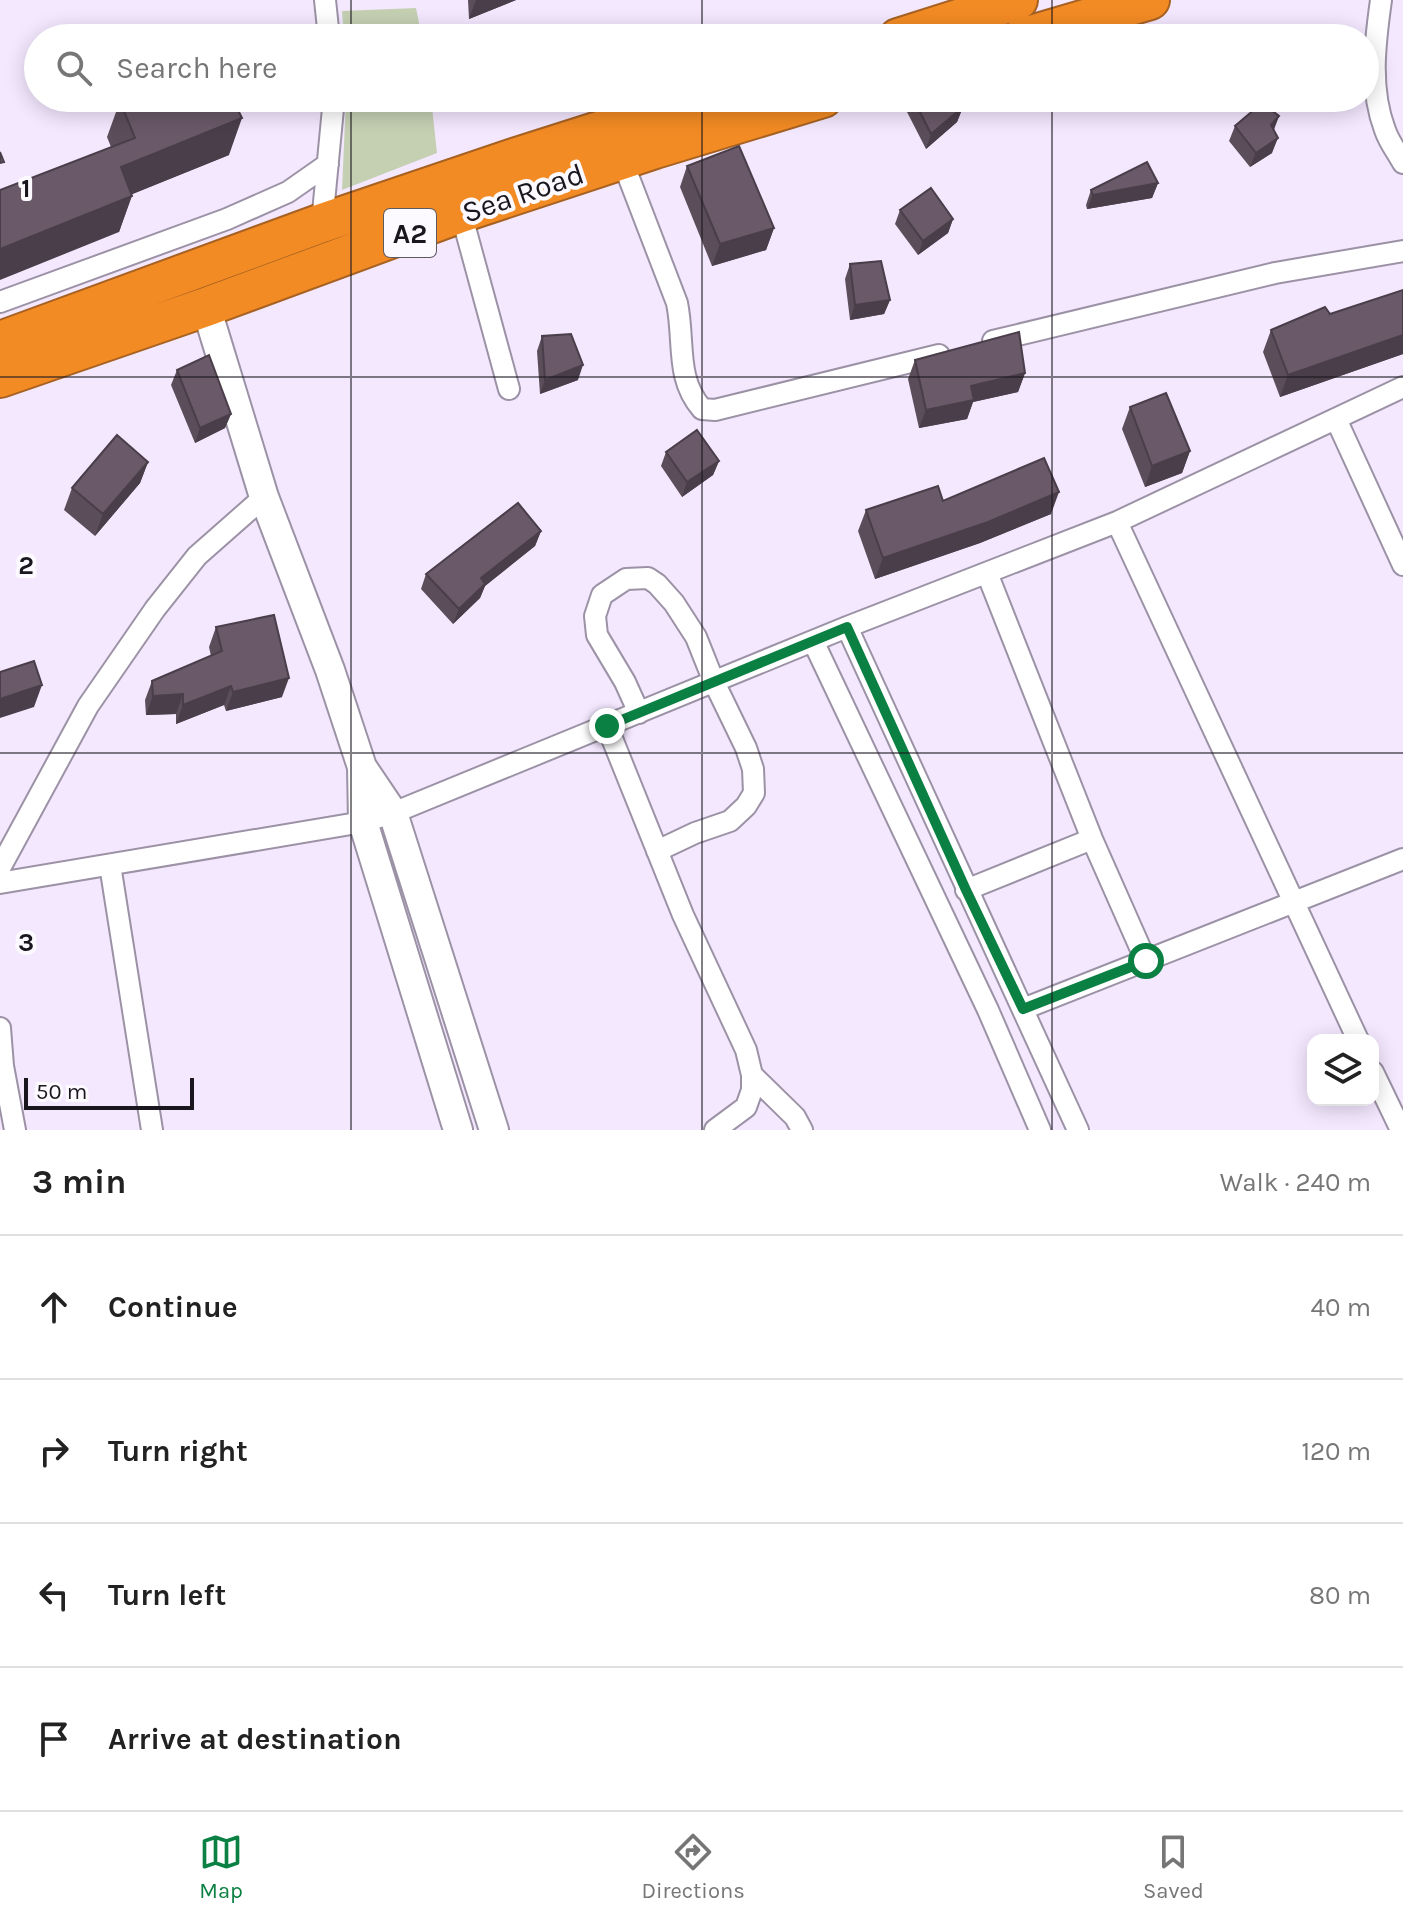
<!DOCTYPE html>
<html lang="en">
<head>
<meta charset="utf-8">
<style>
  :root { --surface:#fff; --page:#f6f6f6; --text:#222; --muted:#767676; --line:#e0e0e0; --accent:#0b8043 }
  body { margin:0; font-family:Karla,sans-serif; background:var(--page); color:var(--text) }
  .controls { position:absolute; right:24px; bottom:24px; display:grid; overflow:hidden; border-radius:16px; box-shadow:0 4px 20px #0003 }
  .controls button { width:72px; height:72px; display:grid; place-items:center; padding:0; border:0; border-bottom:2px solid var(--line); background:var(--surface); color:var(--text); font:40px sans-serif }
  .scale { position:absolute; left:24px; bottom:20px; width:170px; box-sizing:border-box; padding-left:8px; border:4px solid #19161d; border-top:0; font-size:22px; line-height:28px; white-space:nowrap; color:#19161d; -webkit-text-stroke:6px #fcfafe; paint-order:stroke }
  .stop { position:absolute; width:24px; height:24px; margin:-18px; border:6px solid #0b8043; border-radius:50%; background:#fff }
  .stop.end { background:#0b8043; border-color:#fff; box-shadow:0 2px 8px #0008 }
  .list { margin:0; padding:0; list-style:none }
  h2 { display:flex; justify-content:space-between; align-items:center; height:104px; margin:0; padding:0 32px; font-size:34px }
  h2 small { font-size:26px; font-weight:400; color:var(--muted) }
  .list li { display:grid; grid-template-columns:52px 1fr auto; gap:24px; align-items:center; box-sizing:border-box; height:144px; padding:0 32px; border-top:2px solid var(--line) }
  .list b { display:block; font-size:30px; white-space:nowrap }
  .list em { font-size:26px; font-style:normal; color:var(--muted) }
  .icon { flex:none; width:44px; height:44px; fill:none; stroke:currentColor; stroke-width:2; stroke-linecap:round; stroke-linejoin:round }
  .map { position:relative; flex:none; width:1403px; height:1130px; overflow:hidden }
  .search { position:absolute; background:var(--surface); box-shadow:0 4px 20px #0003; left:24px; right:24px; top:24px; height:88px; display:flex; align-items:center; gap:20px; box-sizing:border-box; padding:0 28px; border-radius:44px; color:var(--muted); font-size:30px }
  .sheet { height:680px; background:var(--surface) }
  nav { display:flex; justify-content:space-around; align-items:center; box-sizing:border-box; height:112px; border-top:2px solid var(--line); background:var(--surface); font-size:22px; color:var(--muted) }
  nav a { display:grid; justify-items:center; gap:4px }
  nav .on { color:var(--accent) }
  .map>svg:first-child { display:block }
  .green { fill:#c5d0b3 }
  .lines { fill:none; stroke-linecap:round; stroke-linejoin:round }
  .street-casing { stroke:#9c92a6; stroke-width:24 }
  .secondary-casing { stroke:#9c92a6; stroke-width:32 }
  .highway-casing { stroke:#a76222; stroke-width:42 }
  .street { stroke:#fff; stroke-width:20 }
  .secondary { stroke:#fff; stroke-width:28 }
  .highway { stroke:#f38b24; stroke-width:38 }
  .wall { fill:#5b4d5a }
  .shaded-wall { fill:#4a3e4a }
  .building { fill:#6a5969; stroke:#4a3e4a; stroke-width:2 }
  .route { stroke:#0b8043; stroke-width:10 }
  .grid { fill:none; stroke:#19161d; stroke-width:2; stroke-opacity:0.55 }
  .labels { text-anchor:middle; stroke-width:8; stroke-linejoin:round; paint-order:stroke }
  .shield { fill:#fcfafe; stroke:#5d5a60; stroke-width:2 }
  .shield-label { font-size:28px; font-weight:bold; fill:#19161d }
  .street-label { font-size:30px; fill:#19161d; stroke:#fcfafe }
  .grid-label { font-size:26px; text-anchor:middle; font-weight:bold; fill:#19161d; stroke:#fcfafe; stroke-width:8; stroke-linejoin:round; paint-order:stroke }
</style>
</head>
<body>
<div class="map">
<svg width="1403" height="1130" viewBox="0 0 1403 1130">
  <rect width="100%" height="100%" fill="#f4e8ff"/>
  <path class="green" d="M 416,8 L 422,38 L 344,38 L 342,11 Z
    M 346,98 L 431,98 L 437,153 L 342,190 Z"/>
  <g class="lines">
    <defs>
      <path id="street" d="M 325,0 L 329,38
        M 1381,0 C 1375,43 1369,88 1385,130 C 1389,142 1397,152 1403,163
        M 622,160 L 677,303 C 685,342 675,378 702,409 L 715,410 L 939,355
        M 461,213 L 509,389
        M 322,223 L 334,98
        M 0,302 L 227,219 L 288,192 L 328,164
        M 993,341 L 1275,273 L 1403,251
        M 1336,419 L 1403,565
        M 1117,522 L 1358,1040
        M 987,573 L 1092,839 L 1146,961
        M 847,627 L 1078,1130
        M 813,641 L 988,1010 L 1040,1130
        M 639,713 L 625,682 L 597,635 L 595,616 L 602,595 L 626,579 L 648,578 L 657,584 L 674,603 L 696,637 L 714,682 L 746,748 L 753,769 L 754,793 L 746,806 L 730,821 L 695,833 L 657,851
        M 607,726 L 683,915 L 746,1050 L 752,1075 L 752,1090 L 746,1107 L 715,1130
        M 110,865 L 152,1130
        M 0,868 L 88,706 L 155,609 L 197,556 L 264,497
        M 0,883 L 363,822 L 393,813 L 847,627 L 1117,522 L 1403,387
        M 966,890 L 1092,839
        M 1023,1009 L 1403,859
        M 0,1028 L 3,1066 L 15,1130
        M 1373,1072 L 1401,1130
        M 752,1075 L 795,1117 L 802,1130"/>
      <path id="secondary" d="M 206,307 L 264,497 L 330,670 L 362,767 L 393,813 L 494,1130
        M 362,767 L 363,822 L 458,1130"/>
      <path id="highway" d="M 898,38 L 1018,0
        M 1021,38 L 1150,0
        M 0,341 L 322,223 L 514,158 L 702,98
        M 0,378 L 206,307 L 461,213 L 655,149 L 823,98"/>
    </defs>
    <use href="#street" class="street-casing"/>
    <use href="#secondary" class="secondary-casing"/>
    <use href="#highway" class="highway-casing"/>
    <use href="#street" class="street"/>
    <use href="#secondary" class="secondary"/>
    <use href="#highway" class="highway"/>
  </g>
  <path class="wall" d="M 468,0 L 516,0 L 469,19 Z
    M 910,98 L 957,98 L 963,107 L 957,122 L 926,149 L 906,110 Z
    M 120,101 L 229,155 L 132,194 L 119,232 L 111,147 L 107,137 Z
    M 1279,116 L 1274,130 L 1272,153 L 1250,167 L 1229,141 L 1235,126 Z
    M 687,166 L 774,228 L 766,250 L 712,266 L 680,187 Z
    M 1158,183 L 1152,198 L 1087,209 L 1086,205 L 1091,190 Z
    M 900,210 L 953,219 L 948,233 L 918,255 L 895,224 Z
    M 850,264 L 890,300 L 884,314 L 850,320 L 845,279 Z
    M 1403,290 L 1403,354 L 1280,397 L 1263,352 L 1271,330 L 1330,314 Z
    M 542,336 L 578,380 L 540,394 L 537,351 Z
    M 915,360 L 1025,373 L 1018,392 L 973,402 L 967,419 L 919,428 L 908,379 Z
    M 177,370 L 231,414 L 225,428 L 195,443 L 171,385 Z
    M 1130,407 L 1190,451 L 1182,473 L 1145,487 L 1122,429 Z
    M 666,452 L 719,461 L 713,475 L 682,497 L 661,466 Z
    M 148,462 L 140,483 L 95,536 L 64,510 L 72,488 Z
    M 943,501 L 1051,514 L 980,543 L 875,579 L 858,531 L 866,510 Z
    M 541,531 L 535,546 L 485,586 L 480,598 L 453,624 L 421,589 L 426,574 Z
    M 216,627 L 282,697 L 226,711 L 224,705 L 176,724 L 176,714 L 146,715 L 145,700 L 152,681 L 211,656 L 209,647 Z"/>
  <path class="shaded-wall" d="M 476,0 L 516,0 L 469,19 Z
    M 963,107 L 957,122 L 926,149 L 931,134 Z
    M 1279,116 L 1273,130 L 1271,125 Z
    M 242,118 L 229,155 L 108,204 L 121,167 Z
    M 1278,138 L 1272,153 L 1250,167 L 1256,153 Z
    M 1158,183 L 1152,198 L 1087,209 L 1093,195 Z
    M 132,196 L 119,232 L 0,280 L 0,249 Z
    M 953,219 L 948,233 L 918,255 L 923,241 Z
    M 774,228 L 766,250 L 712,266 L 720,244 Z
    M 890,300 L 884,314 L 850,320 L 855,305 Z
    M 1403,335 L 1403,354 L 1280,397 L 1288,375 Z
    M 583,365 L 578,380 L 540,394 L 545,380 Z
    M 1025,373 L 1018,392 L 973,402 L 967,419 L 919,428 L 926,410 L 971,386 Z
    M 231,414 L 225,428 L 195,443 L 200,428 Z
    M 1190,451 L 1182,473 L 1145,487 L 1152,466 Z
    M 719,461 L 713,475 L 682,497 L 687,482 Z
    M 148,462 L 140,483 L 95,536 L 103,514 Z
    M 1059,492 L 1051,514 L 980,543 L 875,579 L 883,558 Z
    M 541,531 L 535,546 L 485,586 L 480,598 L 453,624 L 459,609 L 481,578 Z
    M 289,678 L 282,697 L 226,711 L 233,692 Z
    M 42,685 L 34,707 L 0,718 L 0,699 Z
    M 231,686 L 224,705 L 176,724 L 183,705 Z
    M 183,694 L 176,714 L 146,715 L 153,696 Z"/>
  <path class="building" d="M 126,98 L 232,98 L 242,118 L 121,167 L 132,196 L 0,249 L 0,190 L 135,138 L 120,101 Z
    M 913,98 L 957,98 L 963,107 L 931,134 Z
    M 1262,103 L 1279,116 L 1271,125 L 1278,138 L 1256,153 L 1235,126 Z
    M 739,146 L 774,228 L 720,244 L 687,166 Z
    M 0,152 L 4,162 L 0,163 Z
    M 1147,162 L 1158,183 L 1093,195 L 1091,190 Z
    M 931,188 L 953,219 L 923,241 L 900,210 Z
    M 881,261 L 890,300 L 855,305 L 850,264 Z
    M 1403,290 L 1403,335 L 1288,375 L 1271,330 L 1325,307 L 1330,314 Z
    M 1019,332 L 1025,373 L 971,386 L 974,400 L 926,410 L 915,360 Z
    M 571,334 L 583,365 L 545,380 L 542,336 Z
    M 209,355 L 231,414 L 200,428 L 177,370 Z
    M 1166,393 L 1190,451 L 1152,466 L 1130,407 Z
    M 697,430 L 719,461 L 687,482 L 666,452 Z
    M 117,435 L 148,462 L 103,514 L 72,488 Z
    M 1044,458 L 1059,492 L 988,522 L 883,558 L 866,510 L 938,486 L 943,501 Z
    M 518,503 L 541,531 L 481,578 L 485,584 L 459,609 L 426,574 Z
    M 274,615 L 289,678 L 233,692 L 231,686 L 183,705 L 183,694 L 153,696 L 152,681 L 222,651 L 216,627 Z
    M 34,661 L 42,685 L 0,699 L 0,672 Z"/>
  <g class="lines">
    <path class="route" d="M 607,726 L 847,627 L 966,890 L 1023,1009 L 1146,961"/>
  </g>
  <path class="grid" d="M 351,0 L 351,38M 702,0 L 702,38M 1052,0 L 1052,38M 351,98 L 351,1130M 702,98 L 702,1130M 1052,98 L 1052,1130M 0,377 L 1403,377M 0,753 L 1403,753"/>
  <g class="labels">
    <rect class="shield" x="384" y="209" width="52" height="48" rx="6"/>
    <g class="shield-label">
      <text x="410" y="243">A2</text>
    </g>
    <g class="street-label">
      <text transform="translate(523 193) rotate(-19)" y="10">Sea Road</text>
    </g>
  </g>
  <g class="grid-label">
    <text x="26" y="197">1</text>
    <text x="26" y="574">2</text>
    <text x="26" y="951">3</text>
  </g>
</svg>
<div class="controls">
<button><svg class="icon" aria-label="layers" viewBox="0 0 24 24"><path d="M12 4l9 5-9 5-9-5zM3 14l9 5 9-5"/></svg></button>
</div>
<div class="scale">50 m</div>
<div class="stop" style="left:1146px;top:961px"></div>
<div class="stop end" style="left:607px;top:726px"></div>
<div class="search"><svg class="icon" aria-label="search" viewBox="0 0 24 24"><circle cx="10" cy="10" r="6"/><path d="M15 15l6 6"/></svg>Search here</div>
</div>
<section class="sheet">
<h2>3 min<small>Walk · 240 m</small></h2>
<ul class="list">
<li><svg class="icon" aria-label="ahead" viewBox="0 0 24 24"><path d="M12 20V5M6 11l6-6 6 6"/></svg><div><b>Continue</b></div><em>40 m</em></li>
<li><svg class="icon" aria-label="right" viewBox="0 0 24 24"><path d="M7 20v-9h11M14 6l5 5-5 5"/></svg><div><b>Turn right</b></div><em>120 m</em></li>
<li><svg class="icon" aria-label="left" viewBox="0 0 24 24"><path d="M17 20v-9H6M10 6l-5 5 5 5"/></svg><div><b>Turn left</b></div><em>80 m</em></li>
<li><svg class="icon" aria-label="arrive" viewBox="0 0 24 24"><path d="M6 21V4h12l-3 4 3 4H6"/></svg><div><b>Arrive at destination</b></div></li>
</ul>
</section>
<nav>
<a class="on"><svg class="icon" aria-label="map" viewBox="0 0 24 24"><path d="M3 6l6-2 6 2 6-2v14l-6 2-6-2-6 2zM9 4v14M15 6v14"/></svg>Map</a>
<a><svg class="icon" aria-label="directions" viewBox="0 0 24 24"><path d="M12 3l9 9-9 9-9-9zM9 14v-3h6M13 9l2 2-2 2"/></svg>Directions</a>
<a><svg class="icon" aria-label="saved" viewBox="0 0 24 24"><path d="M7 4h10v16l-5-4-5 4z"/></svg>Saved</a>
</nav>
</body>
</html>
